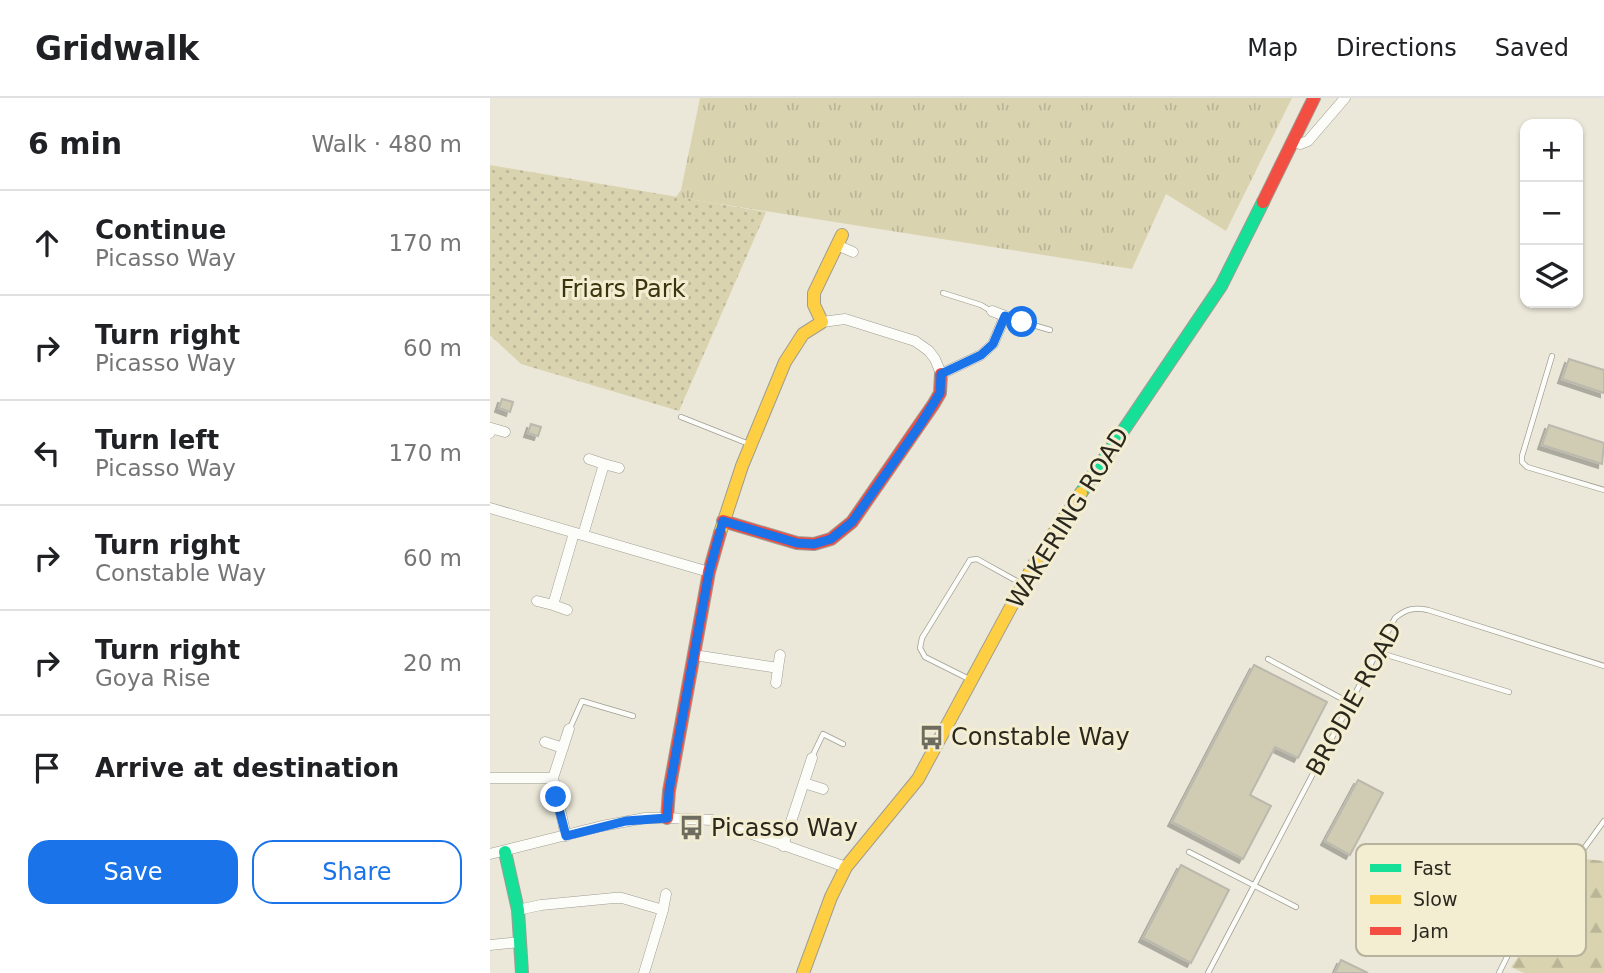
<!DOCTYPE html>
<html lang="en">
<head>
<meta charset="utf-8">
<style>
  :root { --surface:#fff; --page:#f2f2f2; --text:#202124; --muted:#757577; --line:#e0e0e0; --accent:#1a73e8 }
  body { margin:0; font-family:"DejaVu Sans",sans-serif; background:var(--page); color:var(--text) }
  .controls { position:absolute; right:21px; top:21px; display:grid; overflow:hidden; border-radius:14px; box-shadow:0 2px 5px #0004 }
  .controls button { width:63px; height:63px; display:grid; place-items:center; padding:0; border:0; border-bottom:2px solid var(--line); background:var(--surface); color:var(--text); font:35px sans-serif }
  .stop { position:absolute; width:21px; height:21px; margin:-16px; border:5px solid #1a73e8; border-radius:50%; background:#fff }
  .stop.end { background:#1a73e8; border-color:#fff; box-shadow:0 2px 7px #0008 }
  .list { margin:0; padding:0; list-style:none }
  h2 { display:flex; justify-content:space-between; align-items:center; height:91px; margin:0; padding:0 28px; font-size:30px }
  h2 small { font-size:23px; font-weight:400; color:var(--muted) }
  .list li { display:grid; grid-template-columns:46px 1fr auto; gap:21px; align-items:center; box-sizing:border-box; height:105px; padding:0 28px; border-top:2px solid var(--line) }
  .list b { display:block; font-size:26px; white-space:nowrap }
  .list p { margin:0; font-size:23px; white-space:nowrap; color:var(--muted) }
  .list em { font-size:23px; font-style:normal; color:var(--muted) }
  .actions { display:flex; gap:14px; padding:21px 28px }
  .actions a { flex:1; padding:16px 0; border:2px solid var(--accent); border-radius:21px; text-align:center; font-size:24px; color:var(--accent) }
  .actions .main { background:var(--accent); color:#fff }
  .icon { flex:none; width:38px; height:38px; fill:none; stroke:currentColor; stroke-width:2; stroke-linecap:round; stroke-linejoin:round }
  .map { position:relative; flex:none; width:1114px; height:875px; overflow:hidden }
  header { display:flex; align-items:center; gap:42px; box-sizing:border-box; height:98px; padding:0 35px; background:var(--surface); border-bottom:2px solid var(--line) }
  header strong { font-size:33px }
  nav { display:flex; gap:38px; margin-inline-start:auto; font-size:24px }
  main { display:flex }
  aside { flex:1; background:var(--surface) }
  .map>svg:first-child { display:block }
  .grass { fill:url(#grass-tufts) }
  .forest { fill:url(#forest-firs) }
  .park { fill:url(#park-dots) }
  .building { fill:#d0cbb3; stroke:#bbb9ad; stroke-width:2; filter:url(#shadow) }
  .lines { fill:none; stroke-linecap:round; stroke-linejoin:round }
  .lane-casing { stroke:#9f9d92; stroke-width:6 }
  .street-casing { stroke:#9f9d92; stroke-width:11 }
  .fast-casing { stroke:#9f9d92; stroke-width:14 }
  .slow-casing { stroke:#9f9d92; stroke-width:14 }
  .jam-casing { stroke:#9f9d92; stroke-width:14 }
  .lane { stroke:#fcfcf9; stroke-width:4.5 }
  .street { stroke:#fcfcf9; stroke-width:10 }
  .fast { stroke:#16e098; stroke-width:12 }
  .slow { stroke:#ffcf43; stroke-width:12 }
  .jam { stroke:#f24e42; stroke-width:12 }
  .route { stroke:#1a73e8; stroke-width:9 }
  .labels { text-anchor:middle; stroke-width:6; stroke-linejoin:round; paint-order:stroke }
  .park-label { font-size:24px; fill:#3c340d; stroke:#f3edd1 }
  .street-label { font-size:24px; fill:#2a281e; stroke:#f3edd1 }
  .poi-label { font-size:24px; fill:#2a281e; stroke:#f3edd1; text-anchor:start }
  .key { fill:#f3edd1; stroke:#b7b29b; stroke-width:2 }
  .key-label { font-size:19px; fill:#2a281e }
</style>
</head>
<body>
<header>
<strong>Gridwalk</strong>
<nav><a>Map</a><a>Directions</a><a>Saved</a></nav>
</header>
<main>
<aside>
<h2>6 min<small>Walk · 480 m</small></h2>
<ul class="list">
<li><svg class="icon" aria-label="ahead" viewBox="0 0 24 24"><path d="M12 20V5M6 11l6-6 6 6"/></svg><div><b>Continue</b><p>Picasso Way</p></div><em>170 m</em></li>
<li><svg class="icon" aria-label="right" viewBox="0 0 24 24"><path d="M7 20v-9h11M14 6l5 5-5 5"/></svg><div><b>Turn right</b><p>Picasso Way</p></div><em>60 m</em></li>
<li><svg class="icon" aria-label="left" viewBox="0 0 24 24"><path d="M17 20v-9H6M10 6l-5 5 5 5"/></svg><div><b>Turn left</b><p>Picasso Way</p></div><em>170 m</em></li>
<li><svg class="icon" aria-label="right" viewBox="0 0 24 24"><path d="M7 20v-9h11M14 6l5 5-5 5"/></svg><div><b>Turn right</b><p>Constable Way</p></div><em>60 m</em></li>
<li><svg class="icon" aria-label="right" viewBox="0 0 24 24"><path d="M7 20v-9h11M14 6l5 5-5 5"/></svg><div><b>Turn right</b><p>Goya Rise</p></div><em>20 m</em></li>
<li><svg class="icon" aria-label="arrive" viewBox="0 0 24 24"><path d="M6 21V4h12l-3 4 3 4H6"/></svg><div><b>Arrive at destination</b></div></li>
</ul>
<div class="actions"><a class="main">Save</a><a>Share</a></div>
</aside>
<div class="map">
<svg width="1114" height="875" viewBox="0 0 1114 875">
  <defs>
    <pattern id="grass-tufts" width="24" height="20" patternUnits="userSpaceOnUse" patternTransform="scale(1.75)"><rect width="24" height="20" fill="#dad3b0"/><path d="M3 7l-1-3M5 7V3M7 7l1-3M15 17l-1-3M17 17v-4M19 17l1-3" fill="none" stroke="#bbb597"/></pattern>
    <pattern id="forest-firs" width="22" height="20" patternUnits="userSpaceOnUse" patternTransform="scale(1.75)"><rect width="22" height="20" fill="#dad3b0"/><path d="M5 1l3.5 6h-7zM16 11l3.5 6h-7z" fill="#bbb597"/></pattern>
    <pattern id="park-dots" width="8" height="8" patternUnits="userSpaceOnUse" patternTransform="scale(1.75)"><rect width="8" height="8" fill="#dad3b0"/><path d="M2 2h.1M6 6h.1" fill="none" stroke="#bbb597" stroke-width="1.8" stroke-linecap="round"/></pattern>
    <filter id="shadow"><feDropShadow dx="-4" dy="4" stdDeviation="0" flood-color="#0004"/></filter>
  </defs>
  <rect width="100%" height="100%" fill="#ebe8d9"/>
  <path class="grass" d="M 210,0 L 802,0 L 736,133 L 676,96 L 642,171 L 186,99 L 191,92 Z"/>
  <path class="forest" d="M 1095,761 L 1114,763 L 1114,875 L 1034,875 L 1021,869 L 1079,790 Z"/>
  <path class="park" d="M 0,67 L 276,114 L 189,313 L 31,266 L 0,237 Z"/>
  <path class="building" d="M 1079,261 L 1114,272 L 1114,295 L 1072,281 Z
    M 12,301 L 23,304 L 20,314 L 9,310 Z
    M 41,326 L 51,329 L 48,338 L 38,335 Z
    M 1059,327 L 1114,345 L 1112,366 L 1052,347 Z
    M 764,567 L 837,604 L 808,660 L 785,649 L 760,697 L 781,708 L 753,761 L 682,724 Z
    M 868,682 L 893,695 L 860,757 L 835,743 Z
    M 691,767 L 739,792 L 701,865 L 653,840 Z
    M 851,862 L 878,875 L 845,875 Z"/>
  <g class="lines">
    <defs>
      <path id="lane" d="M 453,195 L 491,207 L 501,213
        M 533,224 L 560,232
        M 1062,258 L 1032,358 L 1032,364 L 1037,369 L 1114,392
        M 191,319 L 259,346
        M 887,554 L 1019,594
        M 778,561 L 860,605
        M 481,582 L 435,559 L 430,550 L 432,540 L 480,462 L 487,461 L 532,486
        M 80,630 L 92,603 L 143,618
        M 322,659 L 333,636 L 353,646
        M 699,754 L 806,809
        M 718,875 L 905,520 C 916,511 924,509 938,512 L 1114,568
        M 1009,875 L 1021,851 L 1043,827 L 1071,782 L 1114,723"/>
      <path id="street" d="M 803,44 L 810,46 L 818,43 L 855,0
        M 347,147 L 363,154
        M 502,213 L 515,218
        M 332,224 L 355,221 L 425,243 L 439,253 L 445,261 L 451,276 L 491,257 L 503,246 L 515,218 L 532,224
        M 0,335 L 1,330 L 15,334
        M 99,361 L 114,366
        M 0,410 L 219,474
        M 93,437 L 114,366 L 129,370
        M 47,503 L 63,507
        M 77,512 L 63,507 L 84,435
        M 204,557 L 288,570 L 290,557
        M 286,585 L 288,570
        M 55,644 L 73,650
        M 0,680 L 63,680 L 76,738
        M 63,680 L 79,631
        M 314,685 L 333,691
        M 293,748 L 322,660
        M 0,756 L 112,728 L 155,720 L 177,720 L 222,722 L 356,769
        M 28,812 L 51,807 L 124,800 L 132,800 L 173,812 L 154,875
        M 173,812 L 176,796
        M 0,847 L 30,844"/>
      <path id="fast" d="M 591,395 L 731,188 L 773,104
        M 15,754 L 28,812 L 32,875"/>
      <path id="slow" d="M 230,435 L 252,368 L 295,264 L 313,236 L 332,224 L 324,207 L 324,195 L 352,137
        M 313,875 L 341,799 L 356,769 L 428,681 L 549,457 L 591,395"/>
      <path id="jam" d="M 773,104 L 824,0
        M 233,423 L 307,445 L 324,446 L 341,441 L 362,424 L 443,307 L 450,295 L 451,276
        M 177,720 L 179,693 L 219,474 L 230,435"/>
    </defs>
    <use href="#lane" class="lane-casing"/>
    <use href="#street" class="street-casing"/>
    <use href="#fast" class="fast-casing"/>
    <use href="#slow" class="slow-casing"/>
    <use href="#jam" class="jam-casing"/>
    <use href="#lane" class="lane"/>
    <use href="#street" class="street"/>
    <use href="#fast" class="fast"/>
    <use href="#slow" class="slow"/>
    <use href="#jam" class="jam"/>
  </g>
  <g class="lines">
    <path class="route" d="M 66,699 L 76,738 L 136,723 L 177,720 L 179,693 L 219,474 L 233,423 L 307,445 L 324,446 L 341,441 L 362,424 L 430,327 L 450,295 L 451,276 L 491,257 L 503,246 L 515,218 L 532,224"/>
  </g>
  <defs>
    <symbol id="bus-bare" viewBox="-9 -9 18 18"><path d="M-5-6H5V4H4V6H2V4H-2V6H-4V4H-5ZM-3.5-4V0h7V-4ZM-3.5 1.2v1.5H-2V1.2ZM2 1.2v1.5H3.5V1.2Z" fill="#6e6b5f" stroke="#f3edd1" stroke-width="2.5" paint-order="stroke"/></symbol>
  </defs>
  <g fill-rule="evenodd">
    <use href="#bus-bare" x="424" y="622" width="35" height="35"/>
    <use href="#bus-bare" x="184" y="712" width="35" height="35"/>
  </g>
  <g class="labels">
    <g class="park-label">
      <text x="133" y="199">Friars Park</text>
    </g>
    <g class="street-label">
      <text transform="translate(578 420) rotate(-58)" y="8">WAKERING ROAD</text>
      <text transform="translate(864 601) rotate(-61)" y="8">BRODIE ROAD</text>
    </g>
    <g class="poi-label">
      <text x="461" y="647">Constable Way</text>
      <text x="221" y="738">Picasso Way</text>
    </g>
  </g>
  <rect x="866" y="746" width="230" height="112" rx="10" class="key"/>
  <rect x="880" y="766" width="31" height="8" fill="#16e098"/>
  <rect x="880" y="797" width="31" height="9" fill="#ffcf43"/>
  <rect x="880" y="829" width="31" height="8" fill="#f24e42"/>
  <g class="key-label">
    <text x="923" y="777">Fast</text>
    <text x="923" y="808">Slow</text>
    <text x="923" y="840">Jam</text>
  </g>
</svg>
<div class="controls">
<button>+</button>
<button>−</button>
<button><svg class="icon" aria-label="layers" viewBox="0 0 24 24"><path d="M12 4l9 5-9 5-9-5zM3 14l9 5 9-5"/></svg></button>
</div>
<div class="stop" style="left:532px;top:224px"></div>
<div class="stop end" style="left:66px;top:699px"></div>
</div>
</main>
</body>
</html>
